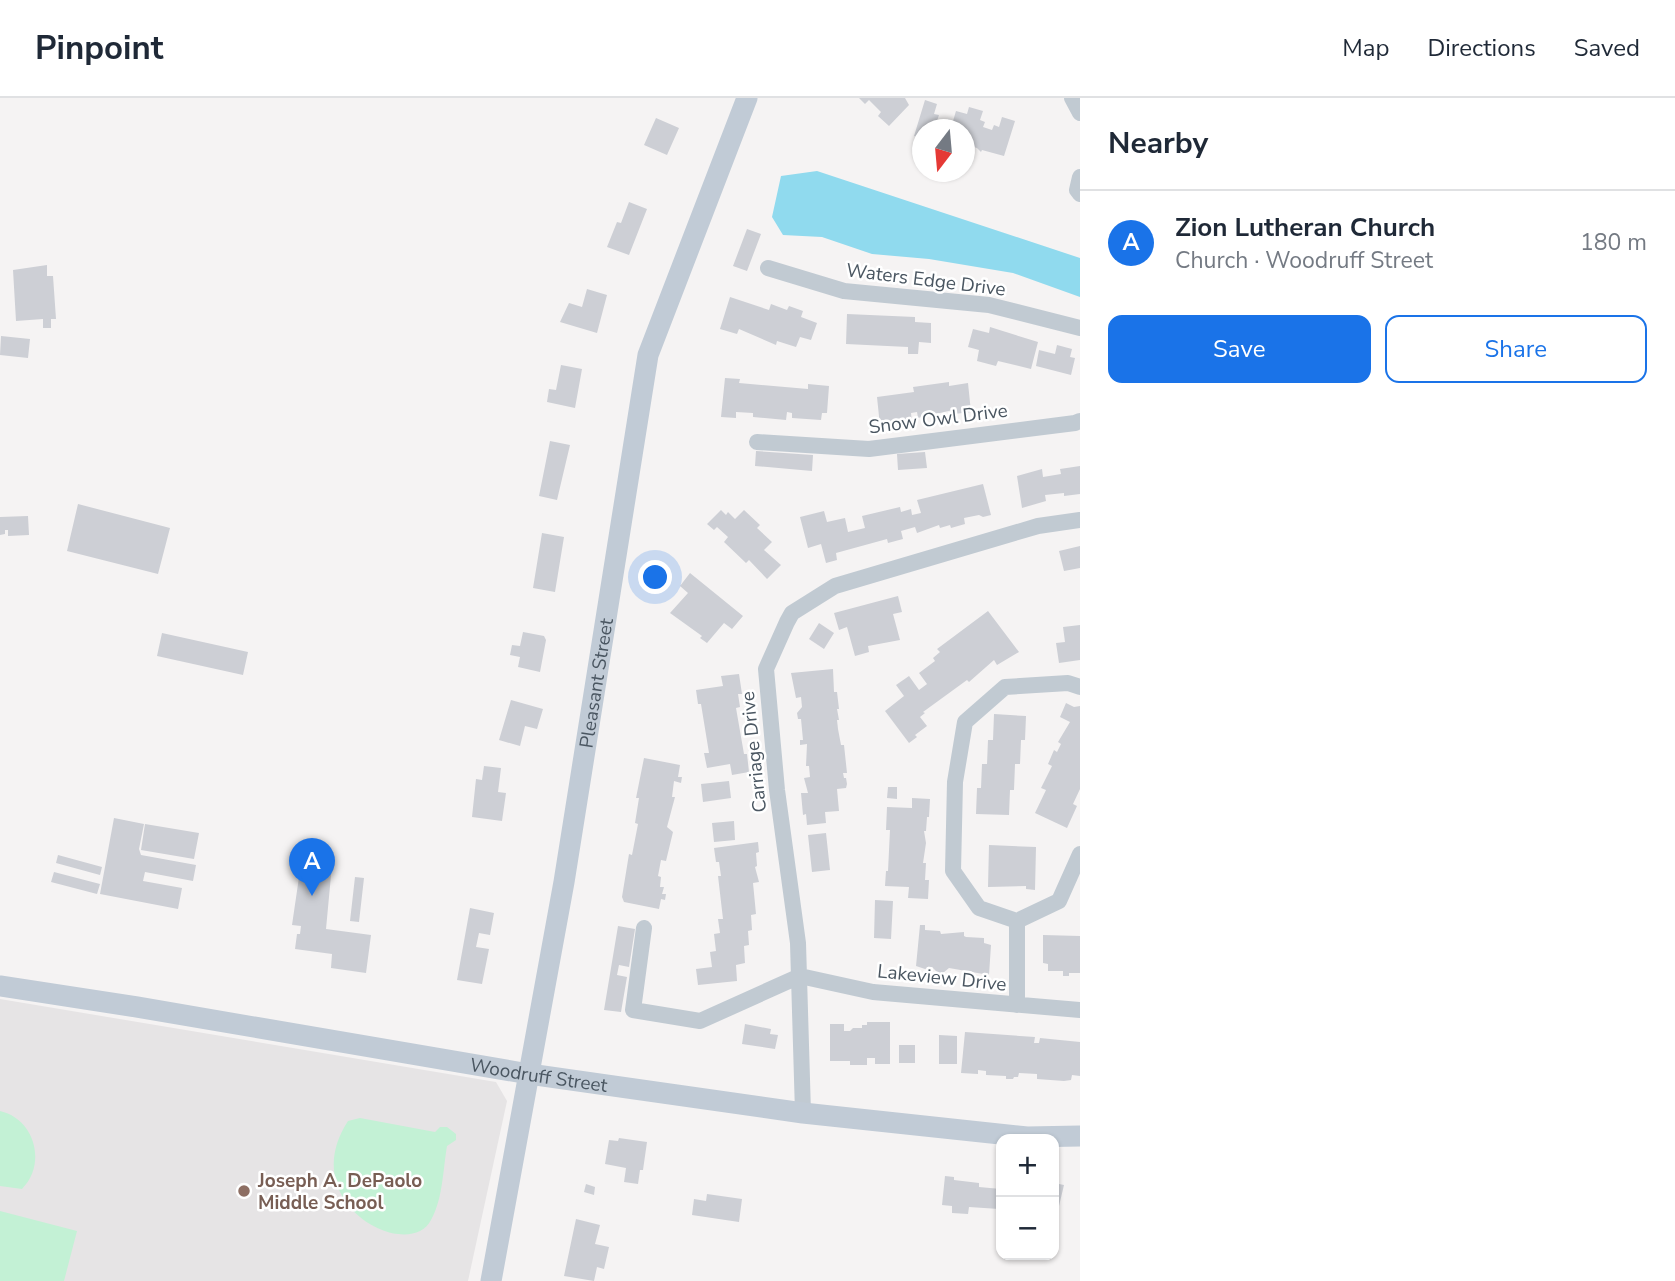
<!DOCTYPE html>
<html lang="en">
<head>
<meta charset="utf-8">
<style>
  :root { --surface:#fff; --page:#f6f6f7; --text:#1f2937; --muted:#747a83; --line:#e0e1e3; --accent:#1a73e8 }
  body { margin:0; font-family:"Nunito Sans",sans-serif; background:var(--page); color:var(--text) }
  .controls { position:absolute; right:21px; bottom:21px; display:grid; overflow:hidden; border-radius:14px; box-shadow:0 2px 5px #0004 }
  .controls button { width:63px; height:63px; display:grid; place-items:center; padding:0; border:0; border-bottom:2px solid var(--line); background:var(--surface); color:var(--text); font:35px sans-serif }
  .compass { position:absolute; left:912px; top:21px; width:63px; height:63px; border-radius:50%; background:var(--surface); box-shadow:0 2px 5px #0004; rotate:196deg }
  .you { position:absolute; left:656px; top:480px; width:24px; height:24px; margin:-18px; border:5px solid #fff; border-radius:50%; background:#1a73e8; box-shadow:0 0 0 10px #1a73e833 }
  .badge { display:grid; place-items:center; width:46px; height:46px; border-radius:50%; background:var(--accent); color:#fff; font-size:23px; font-weight:700 }
  .pin { position:absolute; translate:-50% -58px; filter:drop-shadow(0 2px 4px #0008) }
  .pin::after { content:''; position:absolute; top:37px; width:24px; height:21px; background:inherit; clip-path:polygon(0 0,100% 0,50% 100%) }
  .list { margin:0; padding:0; list-style:none }
  h2 { display:flex; justify-content:space-between; align-items:center; height:91px; margin:0; padding:0 28px; font-size:30px }
  h2 small { font-size:23px; font-weight:400; color:var(--muted) }
  .list li { display:grid; grid-template-columns:46px 1fr auto; gap:21px; align-items:center; box-sizing:border-box; height:105px; padding:0 28px; border-top:2px solid var(--line) }
  .list b { display:block; font-size:26px; white-space:nowrap }
  .list p { margin:0; font-size:23px; white-space:nowrap; color:var(--muted) }
  .list em { font-size:23px; font-style:normal; color:var(--muted) }
  .actions { display:flex; gap:14px; padding:21px 28px }
  .actions a { flex:1; padding:16px 0; border:2px solid var(--accent); border-radius:14px; text-align:center; font-size:24px; color:var(--accent) }
  .actions .main { background:var(--accent); color:#fff }
  .map { position:relative; flex:none; width:1080px; height:1183px; overflow:hidden }
  header { display:flex; align-items:center; gap:42px; box-sizing:border-box; height:98px; padding:0 35px; background:var(--surface); border-bottom:2px solid var(--line) }
  header strong { font-size:33px }
  nav { display:flex; gap:38px; margin-inline-start:auto; font-size:24px }
  main { display:flex }
  aside { flex:1; background:var(--surface) }
  .map>svg:first-child { display:block }
  .education { fill:#e6e4e5 }
  .green { fill:#c3f1d5 }
  .water { fill:#90daee }
  .building { fill:#cdcfd5 }
  .lines { fill:none; stroke-linecap:round; stroke-linejoin:round }
  .street { stroke:#c1cad2; stroke-width:16 }
  .secondary { stroke:#c1cbd6; stroke-width:21 }
  .education-dot { fill:#8d6e63; stroke:#fff; stroke-width:2.5 }
  .labels { text-anchor:middle; stroke-width:5; stroke-linejoin:round; paint-order:stroke }
  .street-label { font-size:19px; fill:#4a5661; stroke:#fff }
  .education-label { font-size:19px; font-weight:bold; fill:#785e54; stroke:#fff; text-anchor:start }
</style>
</head>
<body>
<header>
<strong>Pinpoint</strong>
<nav><a>Map</a><a>Directions</a><a>Saved</a></nav>
</header>
<main>
<div class="map">
<svg width="1080" height="1183" viewBox="0 0 1080 1183">
  <rect width="100%" height="100%" fill="#f5f3f3"/>
  <path class="education" d="M 0,901 L 496,984 L 507,1003 L 468,1183 L 0,1183 Z"/>
  <path class="green" d="M 0,1013 C 35,1021 47,1066 22,1091 L 0,1088 Z
    M 360,1020 L 435,1034 L 440,1029 L 447,1029 L 456,1036 L 456,1042 L 447,1048 C 443,1071 443,1101 431,1122 C 409,1165 294,1106 348,1023 Z
    M 0,1113 L 77,1133 L 64,1183 L 0,1183 Z"/>
  <path class="water" d="M 817,73 L 1080,160 L 1080,199 L 1013,175 L 929,161 L 872,156 L 822,139 L 783,137 L 772,119 L 781,78 Z"/>
  <path class="building" d="M 859,0 L 905,0 L 909,7 L 889,28 L 878,18 L 881,14 L 869,2 L 865,6 Z
    M 925,2 L 937,6 L 934,16 L 939,17 L 937,23 L 947,26 L 948,21 L 953,23 L 956,13 L 967,16 L 969,9 L 983,13 L 980,22 L 985,24 L 983,29 L 992,32 L 994,27 L 999,29 L 1002,19 L 1015,23 L 1004,58 L 982,52 L 981,54 L 977,50 L 964,46 L 964,32 L 922,32 L 922,41 L 914,38 Z
    M 656,20 L 679,30 L 667,57 L 644,47 Z
    M 629,104 L 647,111 L 629,157 L 607,149 L 617,124 L 621,125 Z
    M 747,131 L 761,136 L 747,173 L 733,168 Z
    M 47,167 L 47,178 L 53,178 L 56,221 L 51,221 L 51,230 L 43,230 L 43,221 L 16,223 L 13,172 Z
    M 587,191 L 607,197 L 597,235 L 560,224 L 569,205 L 582,209 Z
    M 730,199 L 769,212 L 771,206 L 787,212 L 789,208 L 803,213 L 801,219 L 817,225 L 811,242 L 800,239 L 796,249 L 777,243 L 776,247 L 739,231 L 737,236 L 720,231 Z
    M 847,216 L 915,219 L 915,224 L 931,225 L 931,245 L 919,244 L 918,256 L 908,256 L 908,249 L 846,246 Z
    M 990,229 L 1038,244 L 1031,271 L 998,263 L 996,268 L 977,263 L 979,252 L 968,249 L 973,231 L 989,235 Z
    M 1,238 L 30,241 L 28,260 L 0,257 Z
    M 1057,247 L 1072,251 L 1070,259 L 1075,260 L 1071,277 L 1036,268 L 1039,252 L 1055,256 Z
    M 561,267 L 582,271 L 575,310 L 547,304 L 549,291 L 556,292 Z
    M 725,280 L 740,281 L 739,285 L 808,291 L 808,286 L 829,288 L 827,315 L 822,315 L 821,322 L 792,320 L 792,315 L 787,314 L 786,322 L 753,319 L 753,315 L 736,314 L 736,320 L 721,319 Z
    M 949,284 L 949,288 L 968,285 L 971,314 L 954,316 L 953,312 L 918,320 L 917,314 L 911,315 L 912,325 L 880,328 L 877,299 L 914,294 L 913,289 Z
    M 550,343 L 570,347 L 557,402 L 539,398 Z
    M 756,353 L 813,357 L 812,373 L 755,368 Z
    M 925,354 L 927,370 L 898,372 L 897,356 Z
    M 1080,368 L 1080,396 L 1064,398 L 1064,395 L 1045,397 L 1046,403 L 1022,410 L 1017,378 L 1042,371 L 1043,379 L 1061,376 L 1060,371 Z
    M 983,386 L 991,417 L 983,419 L 979,417 L 964,420 L 965,426 L 951,430 L 950,427 L 940,430 L 939,427 L 917,435 L 915,429 L 901,433 L 903,441 L 888,445 L 887,441 L 836,455 L 837,462 L 826,465 L 821,446 L 808,450 L 800,419 L 824,413 L 827,424 L 845,420 L 848,434 L 865,430 L 862,418 L 900,409 L 901,414 L 911,411 L 912,417 L 921,415 L 917,402 Z
    M 78,406 L 170,430 L 158,476 L 67,453 Z
    M 721,412 L 726,417 L 728,414 L 735,421 L 744,412 L 760,427 L 757,430 L 772,444 L 764,452 L 781,467 L 767,481 L 749,462 L 746,465 L 724,444 L 728,439 L 717,429 L 714,432 L 707,426 Z
    M 28,418 L 29,437 L 8,438 L 8,432 L 5,432 L 5,436 L 0,437 L 0,419 Z
    M 542,435 L 564,439 L 555,494 L 533,490 Z
    M 1080,448 L 1080,470 L 1064,473 L 1059,453 Z
    M 690,475 L 743,518 L 732,531 L 724,525 L 707,545 L 700,540 L 702,538 L 670,515 L 688,495 L 680,488 Z
    M 898,498 L 902,514 L 893,516 L 900,542 L 868,548 L 869,554 L 855,558 L 847,529 L 839,532 L 834,515 Z
    M 988,513 L 1019,554 L 997,567 L 994,562 L 969,584 L 967,582 L 923,614 L 925,615 L 920,619 L 927,628 L 915,637 L 917,639 L 909,645 L 885,613 L 904,598 L 896,587 L 909,578 L 919,592 L 927,586 L 919,575 L 935,563 L 933,560 L 940,554 L 937,551 Z
    M 819,525 L 834,535 L 824,551 L 809,541 Z
    M 1080,527 L 1080,562 L 1059,565 L 1056,545 L 1065,544 L 1063,529 Z
    M 523,534 L 544,538 L 546,542 L 540,574 L 518,569 L 520,559 L 510,557 L 512,547 L 520,548 Z
    M 162,535 L 248,554 L 243,577 L 157,558 Z
    M 833,571 L 834,594 L 837,594 L 839,611 L 837,611 L 839,622 L 837,622 L 838,631 L 841,647 L 844,647 L 847,675 L 843,675 L 844,680 L 846,680 L 847,686 L 846,690 L 837,691 L 839,713 L 825,714 L 826,725 L 807,727 L 806,716 L 803,717 L 801,695 L 808,695 L 804,680 L 810,679 L 809,668 L 806,668 L 807,646 L 800,647 L 800,642 L 803,642 L 801,621 L 798,621 L 797,615 L 802,609 L 801,599 L 796,600 L 791,575 Z
    M 739,576 L 742,596 L 738,596 L 740,609 L 736,610 L 744,656 L 747,656 L 749,674 L 732,677 L 730,666 L 707,670 L 704,655 L 709,655 L 701,606 L 698,606 L 696,592 L 723,588 L 721,578 Z
    M 511,602 L 543,611 L 537,631 L 525,628 L 520,648 L 499,642 Z
    M 1066,605 L 1074,609 L 1080,608 L 1080,691 L 1073,706 L 1077,708 L 1067,730 L 1035,715 L 1046,692 L 1041,690 L 1052,668 L 1048,666 L 1054,652 L 1057,654 L 1061,646 L 1058,644 L 1070,624 L 1060,619 Z
    M 994,616 L 1026,618 L 1025,642 L 1021,642 L 1020,666 L 1015,666 L 1014,692 L 1010,692 L 1009,717 L 976,716 L 977,690 L 981,690 L 982,666 L 987,666 L 988,642 L 993,642 Z
    M 644,660 L 680,667 L 678,679 L 682,679 L 681,685 L 674,683 L 672,699 L 675,699 L 667,729 L 673,734 L 666,763 L 661,762 L 658,778 L 661,779 L 660,789 L 664,789 L 662,796 L 666,796 L 665,802 L 661,801 L 659,811 L 624,804 L 622,799 L 629,756 L 632,757 L 638,726 L 635,725 L 639,700 L 636,700 Z
    M 484,668 L 501,670 L 498,694 L 506,695 L 502,723 L 472,719 L 476,681 L 482,682 Z
    M 729,683 L 731,700 L 703,704 L 701,686 Z
    M 888,689 L 897,689 L 897,701 L 887,700 Z
    M 912,700 L 930,701 L 929,719 L 927,719 L 926,733 L 924,733 L 926,745 L 923,765 L 926,765 L 925,782 L 929,782 L 928,801 L 908,800 L 909,789 L 885,788 L 886,773 L 888,773 L 890,732 L 886,732 L 887,709 L 912,710 Z
    M 114,720 L 144,726 L 139,751 L 141,757 L 196,767 L 193,783 L 145,774 L 143,783 L 182,790 L 178,811 L 100,796 Z
    M 734,723 L 735,742 L 714,744 L 712,725 Z
    M 145,726 L 199,735 L 194,761 L 141,752 Z
    M 826,735 L 830,772 L 812,774 L 808,737 Z
    M 758,744 L 759,754 L 756,755 L 757,768 L 755,769 L 759,784 L 753,785 L 756,816 L 751,817 L 752,832 L 748,833 L 749,847 L 744,848 L 745,865 L 736,867 L 737,883 L 698,887 L 696,871 L 712,869 L 710,854 L 716,853 L 714,836 L 720,835 L 718,821 L 723,821 L 718,778 L 721,778 L 719,764 L 716,764 L 714,750 Z
    M 989,747 L 1036,749 L 1035,792 L 1026,791 L 1026,788 L 988,789 Z
    M 303,752 L 333,756 L 326,831 L 371,837 L 366,875 L 331,870 L 332,856 L 295,851 L 297,836 L 300,836 L 301,828 L 292,827 Z
    M 58,757 L 102,769 L 100,777 L 56,765 Z
    M 54,774 L 100,786 L 97,796 L 51,784 Z
    M 355,779 L 364,780 L 359,824 L 350,823 Z
    M 875,802 L 893,803 L 891,841 L 874,840 Z
    M 470,810 L 494,815 L 490,837 L 479,835 L 476,849 L 489,851 L 482,886 L 457,882 Z
    M 920,827 L 925,827 L 925,832 L 940,833 L 941,836 L 964,834 L 964,838 L 966,839 L 984,840 L 984,845 L 991,847 L 989,877 L 949,870 L 943,875 L 938,875 L 932,869 L 925,871 L 916,868 Z
    M 618,828 L 635,831 L 629,869 L 619,867 L 617,877 L 627,879 L 621,914 L 604,912 Z
    M 1043,837 L 1080,838 L 1080,875 L 1069,875 L 1069,878 L 1063,878 L 1063,873 L 1048,873 L 1048,866 L 1043,865 Z
    M 867,924 L 890,924 L 890,966 L 875,966 L 875,960 L 867,960 L 867,967 L 850,967 L 850,963 L 830,963 L 830,926 L 844,926 L 844,933 L 850,933 L 853,930 L 862,930 L 862,927 L 867,927 Z
    M 745,926 L 771,931 L 770,936 L 778,937 L 775,951 L 742,946 Z
    M 965,934 L 1035,939 L 1034,945 L 1039,945 L 1040,940 L 1080,944 L 1080,978 L 1072,977 L 1071,982 L 1064,983 L 1037,981 L 1037,976 L 1019,975 L 1018,979 L 1014,979 L 1013,981 L 1006,981 L 1006,978 L 986,977 L 986,973 L 978,972 L 978,976 L 961,975 Z
    M 939,937 L 957,938 L 957,966 L 939,966 Z
    M 899,947 L 915,947 L 915,965 L 899,965 Z
    M 619,1040 L 647,1044 L 643,1072 L 640,1072 L 638,1086 L 624,1084 L 626,1070 L 605,1066 L 609,1042 L 618,1043 Z
    M 945,1078 L 954,1079 L 954,1082 L 979,1085 L 979,1089 L 1001,1091 L 999,1111 L 969,1109 L 968,1116 L 952,1115 L 952,1108 L 942,1107 Z
    M 1054,1085 L 1064,1087 L 1059,1108 L 1054,1107 Z
    M 586,1086 L 595,1089 L 594,1097 L 584,1094 Z
    M 707,1096 L 742,1101 L 739,1124 L 692,1117 L 694,1101 L 706,1103 Z
    M 576,1121 L 600,1127 L 595,1146 L 609,1149 L 604,1171 L 597,1169 L 594,1183 L 564,1178 Z"/>
  <g class="lines">
    <path class="street" d="M 1072,0 L 1080,15
      M 1080,79 L 1077,92 L 1080,96
      M 768,170 L 844,193 L 989,207 L 1080,230
      M 757,344 L 869,351 L 1075,325 L 1080,323
      M 1080,589 L 1068,585 L 1005,589 L 965,624 L 955,684 L 953,773 L 979,810 L 1017,823 L 1059,803 L 1080,756
      M 644,830 L 633,912 L 700,923 L 800,878 L 873,894 L 1080,912
      M 1017,907 L 1017,823
      M 803,1015 L 798,845 L 777,692 L 766,571 L 787,524 L 792,515 L 835,488 L 1038,428 L 1080,422"/>
    <g class="secondary">
      <path id="s1" d="M 0,888 L 137,909 L 529,976 L 803,1015 L 1027,1039 L 1080,1038"/>
      <path id="s2" d="M 491,1183 L 564,784 L 648,257 L 747,0"/>
    </g>
  </g>
  <circle class="education-dot" cx="244" cy="1093" r="7"/>
  <g class="labels">
    <g class="street-label">
      <text transform="translate(926 181) rotate(7)" y="7">Waters Edge Drive</text>
      <text transform="translate(938 320) rotate(-7)" y="7">Snow Owl Drive</text>
      <text dy="7" stroke="none"><textPath href="#s2" startOffset="607">Pleasant Street</textPath></text>
      <text transform="translate(753 654) rotate(-96)" y="7">Carriage Drive</text>
      <text transform="translate(942 879) rotate(6)" y="7">Lakeview Drive</text>
      <text dy="7" stroke="none"><textPath href="#s1" startOffset="546">Woodruff Street</textPath></text>
    </g>
    <g class="education-label">
      <text x="258" y="1089">Joseph A. DePaolo<tspan x="258" dy="22">Middle School</tspan></text>
    </g>
  </g>
</svg>
<div class="controls">
<button>+</button>
<button>−</button>
</div>
<svg class="compass" viewBox="-18 -18 36 36"><path d="M0-13l5 13h-10z" fill="#e53935"/><path d="M0 13l5-13h-10z" fill="#747a83"/></svg>
<div class="you"></div>
<div class="pin badge" style="left:312px;top:798px">A</div>
</div>
<aside>
<h2>Nearby<small></small></h2>
<ul class="list">
<li><span class="badge">A</span><div><b>Zion Lutheran Church</b><p>Church · Woodruff Street</p></div><em>180 m</em></li>
</ul>
<div class="actions"><a class="main">Save</a><a>Share</a></div>
</aside>
</main>
</body>
</html>
